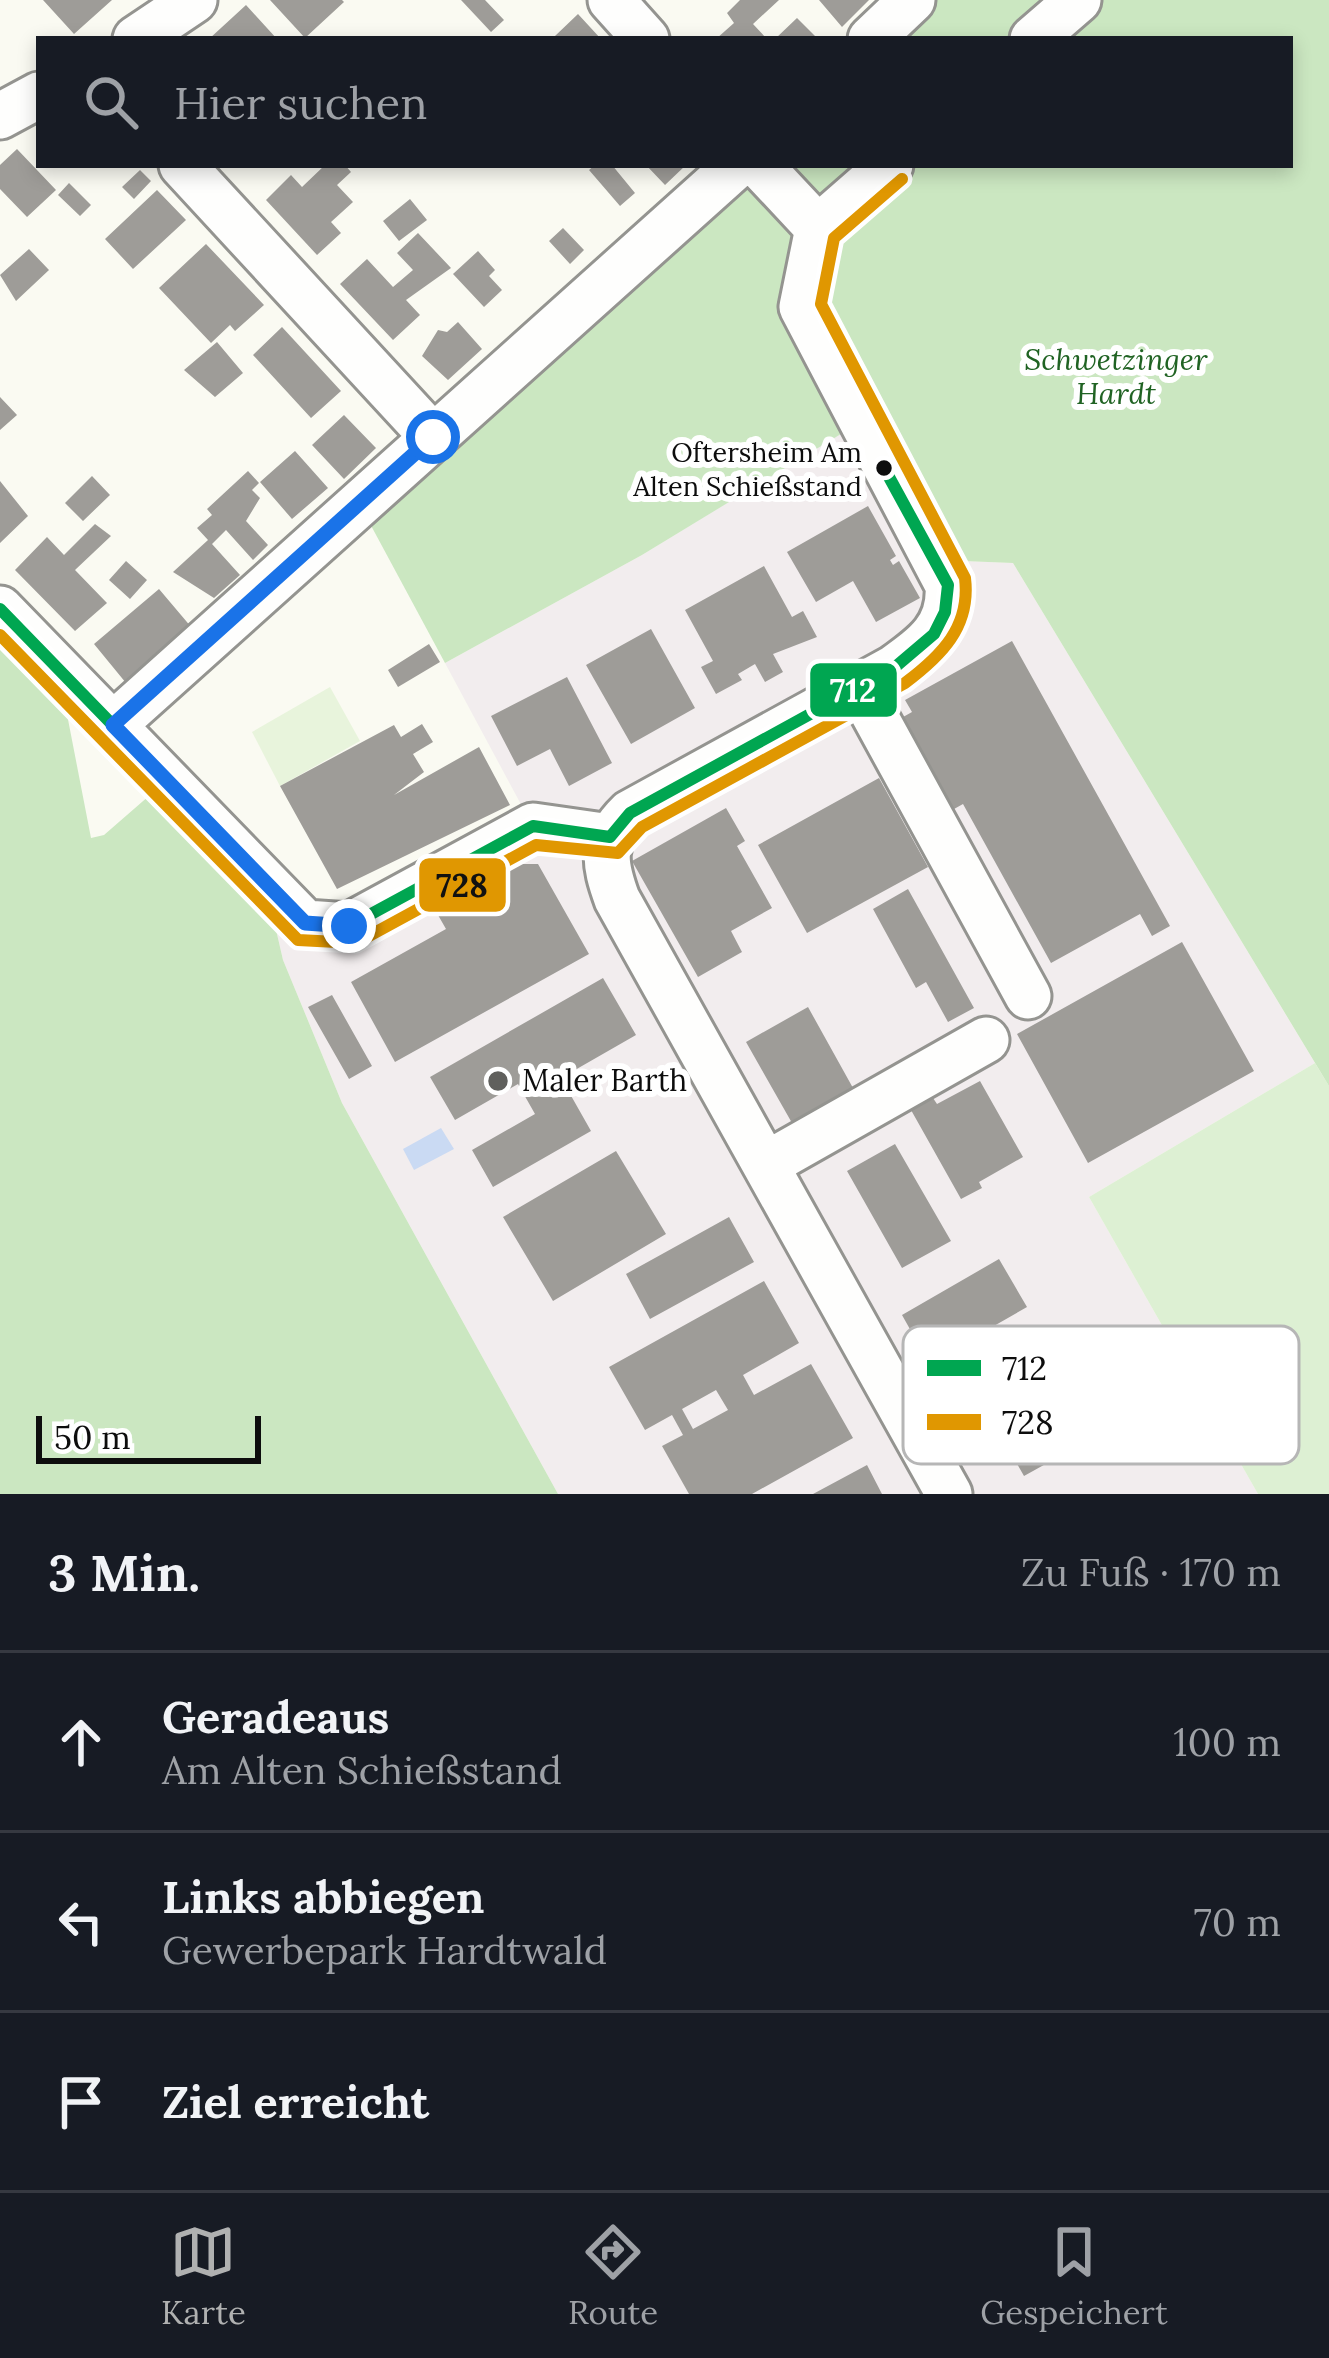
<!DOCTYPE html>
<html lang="de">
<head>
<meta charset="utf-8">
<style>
  :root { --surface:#171b24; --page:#20242c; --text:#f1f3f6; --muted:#9ea1a6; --line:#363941; --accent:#b0b1b1 }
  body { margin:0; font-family:Lora,serif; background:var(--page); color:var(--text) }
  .scale { position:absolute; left:36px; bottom:30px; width:225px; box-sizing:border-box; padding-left:12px; border:6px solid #0d0d0d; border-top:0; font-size:33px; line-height:42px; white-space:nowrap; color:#0d0d0d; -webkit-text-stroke:9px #fff; paint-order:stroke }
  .stop { position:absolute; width:36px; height:36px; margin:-27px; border:9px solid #1a73e8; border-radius:50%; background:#fff }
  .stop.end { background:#1a73e8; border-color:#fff; box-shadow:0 3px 12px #0008 }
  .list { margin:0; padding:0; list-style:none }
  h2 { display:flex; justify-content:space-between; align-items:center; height:156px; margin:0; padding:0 48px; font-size:51px }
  h2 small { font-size:39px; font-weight:400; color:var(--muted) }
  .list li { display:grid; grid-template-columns:78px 1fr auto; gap:36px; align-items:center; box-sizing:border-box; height:180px; padding:0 48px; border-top:3px solid var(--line) }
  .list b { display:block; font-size:45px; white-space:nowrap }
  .list p { margin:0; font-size:39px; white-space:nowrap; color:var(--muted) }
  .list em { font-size:39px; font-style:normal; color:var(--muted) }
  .icon { flex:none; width:66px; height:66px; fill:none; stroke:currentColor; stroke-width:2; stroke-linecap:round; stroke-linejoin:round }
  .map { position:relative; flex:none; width:1329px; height:1494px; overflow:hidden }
  .search { position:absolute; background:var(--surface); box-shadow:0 6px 18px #0003; left:36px; right:36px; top:36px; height:132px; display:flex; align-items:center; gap:30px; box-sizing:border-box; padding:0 42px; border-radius:0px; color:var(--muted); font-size:45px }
  .sheet { height:696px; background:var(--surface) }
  nav { display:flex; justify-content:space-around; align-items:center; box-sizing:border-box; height:168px; border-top:3px solid var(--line); background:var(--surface); font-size:33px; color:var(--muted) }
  nav a { display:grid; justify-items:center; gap:6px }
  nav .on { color:var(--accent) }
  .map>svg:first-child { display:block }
  .industrial { fill:#f2edee }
  .green { fill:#ddf0d3 }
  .forest { fill:#cbe7c1 }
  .pitch { fill:#e8f4dc }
  .water { fill:#cadaf3 }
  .building { fill:#9e9c98; fill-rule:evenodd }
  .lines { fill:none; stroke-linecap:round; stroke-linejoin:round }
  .minor-casing { stroke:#949490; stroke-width:51 }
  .minor { stroke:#fefefd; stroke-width:45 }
  .bus-1-casing { stroke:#fff; stroke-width:21 }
  .bus-2-casing { stroke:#fff; stroke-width:21 }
  .bus-1 { stroke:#00a651; stroke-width:12 }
  .bus-2 { stroke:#e09701; stroke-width:12 }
  .route { stroke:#1a73e8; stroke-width:15 }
  .bus-dot { fill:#0d0d0d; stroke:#fff; stroke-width:4.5 }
  .poi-dot { fill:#60605d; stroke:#fff; stroke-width:4.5 }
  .labels { text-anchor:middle; stroke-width:12; stroke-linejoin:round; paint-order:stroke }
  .bus-label { font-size:27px; fill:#0d0d0d; stroke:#fff; text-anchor:end }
  .park-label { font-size:30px; font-style:italic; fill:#206323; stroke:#fff }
  .poi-label { font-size:30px; fill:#0d0d0d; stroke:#fff; text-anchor:start }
  .key { fill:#fff; stroke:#b6b6b6; stroke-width:3 }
  .key-label { font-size:33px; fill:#0d0d0d }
  .line-badge { stroke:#fff; stroke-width:4.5 }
  .badge-label { font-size:33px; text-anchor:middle; font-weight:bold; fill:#fff }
  .pale-badge-label { font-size:33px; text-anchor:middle; font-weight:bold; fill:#111 }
</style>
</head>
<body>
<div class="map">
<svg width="1329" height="1494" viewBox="0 0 1329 1494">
  <rect width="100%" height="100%" fill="#fafaf2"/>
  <path class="industrial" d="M 882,408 L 963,561 L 1013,563 L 1315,1063 L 1089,1197 L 1258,1494 L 558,1494 L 342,1103 L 283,960 L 274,921 L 329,929 L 524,810 L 445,663 L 642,555 Z"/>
  <path class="green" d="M 1315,1063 L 1329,1086 L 1329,1494 L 1258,1494 L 1089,1197 Z"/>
  <path class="forest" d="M 924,0 L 1329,0 L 1329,1086 L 1013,563 L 963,561 L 882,409 L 642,555 L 445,663 L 368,520 L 748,165 L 1290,165 L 1290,39 L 882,39 Z
    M 0,639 L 65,704 L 91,838 L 104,835 L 150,795 L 274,921 L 283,960 L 342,1103 L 558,1494 L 0,1494 Z"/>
  <path class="pitch" d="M 330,687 L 360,741 L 280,786 L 252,732 Z"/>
  <path class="water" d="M 441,1128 L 454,1149 L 414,1170 L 403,1149 Z"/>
  <path class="building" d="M 43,0 L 112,0 L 74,34 Z
    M 270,0 L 342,0 L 344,2 L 305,38 Z
    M 461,0 L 485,0 L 504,20 L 491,32 Z
    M 740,0 L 779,0 L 753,24 L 767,39 L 716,39 L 734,23 L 727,13 Z
    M 819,0 L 869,0 L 842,27 Z
    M 246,5 L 277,39 L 209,39 Z
    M 578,14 L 601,39 L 555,36 Z
    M 797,18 L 818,39 L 775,39 Z
    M 17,149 L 56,190 L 27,217 L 0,189 L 0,165 Z
    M 325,165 L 345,165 L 351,172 L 337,185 L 353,202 L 331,222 L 341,233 L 317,255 L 266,200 L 291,175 L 302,187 Z
    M 595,165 L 612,165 L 635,193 L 620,206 L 589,170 Z
    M 646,165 L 686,165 L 665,185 Z
    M 140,170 L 151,181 L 134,199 L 122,187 Z
    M 69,183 L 91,205 L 80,216 L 58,195 Z
    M 157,190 L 186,220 L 133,269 L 105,239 Z
    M 410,199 L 427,220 L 399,241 L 383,221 Z
    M 563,228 L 584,250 L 570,264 L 549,241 Z
    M 418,233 L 451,268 L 406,300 L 420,315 L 393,340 L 340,284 L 367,259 L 393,287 L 413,270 L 397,253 Z
    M 206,244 L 264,305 L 235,331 L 230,325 L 211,343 L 159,288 Z
    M 29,249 L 49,270 L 16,301 L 0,275 Z
    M 478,251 L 495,270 L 489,276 L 502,290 L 484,307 L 453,274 Z
    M 458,322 L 482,349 L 448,380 L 422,356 L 438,330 L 447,332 Z
    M 282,327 L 341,391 L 311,418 L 253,355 Z
    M 217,342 L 243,373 L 215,397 L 184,370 Z
    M 0,397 L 17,415 L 0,430 Z
    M 344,415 L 376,448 L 344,479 L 312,445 Z
    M 295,451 L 328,488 L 292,519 L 260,482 Z
    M 248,471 L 259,483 L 252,490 L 260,498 L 246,521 L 268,545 L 253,560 L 226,530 L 212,544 L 240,575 L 214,598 L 173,572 L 208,540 L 197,528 L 212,515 L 207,509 Z
    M 92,476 L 110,495 L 83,521 L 65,503 Z
    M 0,481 L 28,516 L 0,543 Z
    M 868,506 L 896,556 L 890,560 L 893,565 L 899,561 L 920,598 L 876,622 L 853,581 L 816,602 L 787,552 Z
    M 95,524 L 111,536 L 75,570 L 107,603 L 75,631 L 15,570 L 47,537 L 64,555 Z
    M 126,561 L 147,580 L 130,599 L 109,580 Z
    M 764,566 L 792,617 L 803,611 L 817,637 L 773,654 L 783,672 L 765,682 L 755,664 L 738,674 L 742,680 L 716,694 L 701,667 L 713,661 L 685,610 Z
    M 159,589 L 192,628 L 126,683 L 94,644 Z
    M 651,629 L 695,708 L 631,744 L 586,665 Z
    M 1012,641 L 1170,926 L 1152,936 L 1140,914 L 1051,963 L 963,804 L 938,818 L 887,726 L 912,712 L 905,700 Z
    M 429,644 L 440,662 L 398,687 L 388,670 Z
    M 567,677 L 612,763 L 569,786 L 550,749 L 517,766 L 491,716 Z
    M 422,724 L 433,742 L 413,754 L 424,772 L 394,795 L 479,747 L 510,805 L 337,889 L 280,786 L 394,725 L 401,737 Z
    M 879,778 L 928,867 L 807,933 L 758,845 Z
    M 726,808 L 745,841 L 737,846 L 772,908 L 731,931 L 742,952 L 698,977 L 632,861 Z
    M 513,864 L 538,864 L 589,954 L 395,1062 L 351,982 L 446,929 L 434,908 Z
    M 908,889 L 974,1008 L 948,1022 L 926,982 L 916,988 L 873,909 Z
    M 1182,942 L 1254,1071 L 1088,1163 L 1017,1034 Z
    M 603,978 L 636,1035 L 561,1078 L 591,1131 L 493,1187 L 472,1150 L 535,1114 L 518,1084 L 455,1120 L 430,1077 Z
    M 332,995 L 372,1066 L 349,1079 L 308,1007 Z
    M 808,1007 L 853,1088 L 792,1123 L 746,1042 Z
    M 980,1081 L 1023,1157 L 979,1182 L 982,1188 L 961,1199 L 911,1110 L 933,1098 L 937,1104 Z
    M 895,1144 L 951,1241 L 902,1268 L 847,1171 Z
    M 616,1151 L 666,1234 L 553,1301 L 503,1217 Z
    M 729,1217 L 754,1262 L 650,1319 L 626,1274 Z
    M 999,1259 L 1027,1307 L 929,1363 L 902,1315 Z
    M 764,1281 L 799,1343 L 743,1375 L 754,1395 L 811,1364 L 853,1438 L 752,1494 L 689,1494 L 662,1446 L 683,1435 L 672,1415 L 645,1430 L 609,1367 ZM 716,1390 L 728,1410 L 693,1429 L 682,1409 Z
    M 1098,1356 L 1132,1416 L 1024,1476 L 990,1417 Z
    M 867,1465 L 882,1494 L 813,1494 Z"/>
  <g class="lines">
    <defs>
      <path id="minor" d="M 611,0 L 646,39
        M 136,39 L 194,0
        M 871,39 L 912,0
        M 1033,39 L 1078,0
        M 0,116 L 39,95
        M 182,165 L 433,437
        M 759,165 L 818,228
        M 890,165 L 818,228 L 802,307 L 948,585 C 951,627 926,645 894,668 L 630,813 C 600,842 604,863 617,899 L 949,1494
        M 0,609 L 305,923 L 349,926 L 533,826 L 610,837
        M 859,687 L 1028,996
        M 113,725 L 737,165
        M 767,1164 L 986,1040"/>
    </defs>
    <use href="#minor" class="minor-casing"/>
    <use href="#minor" class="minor"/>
    <defs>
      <path id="bus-1" d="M 0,609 L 305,923 L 349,926 L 533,826 L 610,837
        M 610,837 L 630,813 L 894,668 L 934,634 L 945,612 L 948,585 L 883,466"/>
      <path id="bus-2" d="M 0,635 L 298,940 L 356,943 L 536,845 L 618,853 L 642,827 L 905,683 C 941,656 971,627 965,578 L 821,304 L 834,238 L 902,179"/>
    </defs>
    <use href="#bus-1" class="bus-1-casing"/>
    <use href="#bus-2" class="bus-2-casing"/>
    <use href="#bus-1" class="bus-1"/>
    <use href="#bus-2" class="bus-2"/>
  </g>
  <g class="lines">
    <path class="route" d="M 349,926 L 305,923 L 113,725 L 433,437"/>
  </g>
  <circle class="bus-dot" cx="884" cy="468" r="10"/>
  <circle class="poi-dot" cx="498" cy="1081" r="12"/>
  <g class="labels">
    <g class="bus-label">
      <text x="862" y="462">Oftersheim Am<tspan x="862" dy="34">Alten Schießstand</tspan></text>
    </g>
    <g class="park-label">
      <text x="1116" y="370">Schwetzinger<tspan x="1116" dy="34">Hardt</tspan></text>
    </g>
    <g class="poi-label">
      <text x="522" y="1091">Maler Barth</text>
    </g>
  </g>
  <rect x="903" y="1326" width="396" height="138" rx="18" class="key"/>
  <rect x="927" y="1360" width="54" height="16" fill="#00a651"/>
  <rect x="927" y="1414" width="54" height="16" fill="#e09701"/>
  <g class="key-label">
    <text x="1002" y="1380">712</text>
    <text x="1002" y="1434">728</text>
  </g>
  <g class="line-badge">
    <rect x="808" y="661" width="91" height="58" rx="12" fill="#00a651"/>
    <rect x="417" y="856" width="91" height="58" rx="12" fill="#e09701"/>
  </g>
  <g class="badge-label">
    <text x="853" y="702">712</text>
  </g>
  <g class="pale-badge-label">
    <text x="462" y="897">728</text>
  </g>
</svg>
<div class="scale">50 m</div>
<div class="stop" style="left:433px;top:437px"></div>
<div class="stop end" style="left:349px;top:926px"></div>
<div class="search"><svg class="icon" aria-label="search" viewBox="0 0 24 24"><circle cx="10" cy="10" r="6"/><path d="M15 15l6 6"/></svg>Hier suchen</div>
</div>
<section class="sheet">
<h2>3 Min.<small>Zu Fuß · 170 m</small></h2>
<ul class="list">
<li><svg class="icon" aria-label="ahead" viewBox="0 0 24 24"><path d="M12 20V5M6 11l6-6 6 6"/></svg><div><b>Geradeaus</b><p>Am Alten Schießstand</p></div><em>100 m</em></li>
<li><svg class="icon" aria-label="left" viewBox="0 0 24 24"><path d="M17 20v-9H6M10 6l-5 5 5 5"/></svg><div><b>Links abbiegen</b><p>Gewerbepark Hardtwald</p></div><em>70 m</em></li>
<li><svg class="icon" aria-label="arrive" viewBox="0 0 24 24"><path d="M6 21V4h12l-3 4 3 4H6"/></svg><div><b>Ziel erreicht</b></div></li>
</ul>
</section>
<nav>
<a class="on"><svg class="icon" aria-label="map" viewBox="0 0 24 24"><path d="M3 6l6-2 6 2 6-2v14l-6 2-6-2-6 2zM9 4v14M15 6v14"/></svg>Karte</a>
<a><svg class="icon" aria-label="directions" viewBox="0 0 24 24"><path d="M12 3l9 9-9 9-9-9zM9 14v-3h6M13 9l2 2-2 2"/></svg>Route</a>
<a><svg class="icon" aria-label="saved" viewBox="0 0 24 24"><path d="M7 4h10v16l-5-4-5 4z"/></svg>Gespeichert</a>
</nav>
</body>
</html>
